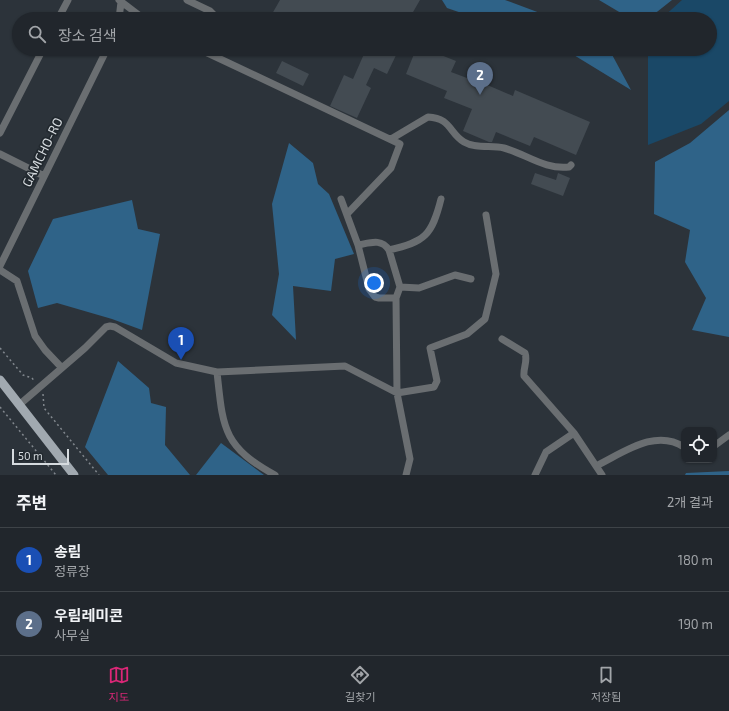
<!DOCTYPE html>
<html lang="ko">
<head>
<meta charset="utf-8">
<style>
  :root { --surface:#21262c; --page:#2d3238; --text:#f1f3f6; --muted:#a2a5a9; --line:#3e4348; --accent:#db2777 }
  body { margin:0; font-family:"Exo 2","Noto Sans KR",sans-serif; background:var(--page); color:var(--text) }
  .controls { position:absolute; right:12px; bottom:12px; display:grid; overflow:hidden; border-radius:8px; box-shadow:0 1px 3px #0004 }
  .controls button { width:36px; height:36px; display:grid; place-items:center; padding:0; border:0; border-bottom:1px solid var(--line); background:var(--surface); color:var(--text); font:20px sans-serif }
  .scale { position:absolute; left:12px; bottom:10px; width:57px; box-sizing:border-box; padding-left:4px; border:2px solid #d6dbdf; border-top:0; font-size:11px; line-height:14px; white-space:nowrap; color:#d6dbdf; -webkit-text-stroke:3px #22292f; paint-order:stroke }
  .you { position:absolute; left:374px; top:283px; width:14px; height:14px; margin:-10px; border:3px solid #fff; border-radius:50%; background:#1a73e8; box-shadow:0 0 0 6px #1a73e833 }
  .badge { display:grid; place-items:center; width:26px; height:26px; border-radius:50%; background:var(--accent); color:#fff; font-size:13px; font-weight:700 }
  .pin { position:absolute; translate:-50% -33px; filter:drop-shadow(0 1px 2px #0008) }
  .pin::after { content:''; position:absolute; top:21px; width:14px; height:12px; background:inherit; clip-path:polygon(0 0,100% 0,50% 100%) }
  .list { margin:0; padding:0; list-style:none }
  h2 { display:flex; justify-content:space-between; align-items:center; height:52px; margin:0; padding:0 16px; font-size:17px }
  h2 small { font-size:13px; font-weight:400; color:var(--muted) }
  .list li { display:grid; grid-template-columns:26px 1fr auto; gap:12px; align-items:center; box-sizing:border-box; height:64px; padding:0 16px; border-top:1px solid var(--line) }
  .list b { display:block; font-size:15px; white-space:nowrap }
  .list p { margin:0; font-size:13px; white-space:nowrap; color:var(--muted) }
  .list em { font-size:13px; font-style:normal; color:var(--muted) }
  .icon { flex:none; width:22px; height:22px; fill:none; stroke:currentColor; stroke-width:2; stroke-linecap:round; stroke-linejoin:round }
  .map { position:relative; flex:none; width:729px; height:475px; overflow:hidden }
  .search { position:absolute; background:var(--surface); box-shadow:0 1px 3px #0004; left:12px; right:12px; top:12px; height:44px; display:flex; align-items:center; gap:10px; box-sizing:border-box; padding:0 14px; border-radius:22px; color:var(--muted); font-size:15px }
  .sheet { height:180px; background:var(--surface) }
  nav { display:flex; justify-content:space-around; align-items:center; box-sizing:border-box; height:56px; border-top:1px solid var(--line); background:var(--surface); font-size:11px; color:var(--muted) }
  nav a { display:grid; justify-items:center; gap:2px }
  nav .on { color:var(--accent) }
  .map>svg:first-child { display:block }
  .green { fill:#1a4867 }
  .forest { fill:#2f6388 }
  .building { fill:#434b52 }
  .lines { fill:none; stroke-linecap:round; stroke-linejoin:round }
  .path { stroke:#81878d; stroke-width:1.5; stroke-dasharray:2 3; stroke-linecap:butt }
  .minor { stroke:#6a6e71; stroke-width:7 }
  .major { stroke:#a1a9b0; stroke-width:9 }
  .labels { text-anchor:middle; stroke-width:3.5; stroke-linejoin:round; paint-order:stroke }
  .street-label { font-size:13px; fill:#d6dbdf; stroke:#22292f }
</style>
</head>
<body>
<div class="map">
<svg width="729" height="475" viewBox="0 0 729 475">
  <rect width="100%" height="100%" fill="#2c333a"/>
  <path class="green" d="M 682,0 L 729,0 L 729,101 L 701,124 L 648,145 L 648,49 L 710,49 L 710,19 L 661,19 Z"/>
  <path class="forest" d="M 442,0 L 505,0 L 556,19 L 479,19 L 447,8 Z
    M 599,0 L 672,0 L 648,19 L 631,19 Z
    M 564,49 L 609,49 L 631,90 Z
    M 729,110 L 729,337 L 692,330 L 706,298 L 685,262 L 690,230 L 654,214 L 655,162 L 690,143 Z
    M 289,143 L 313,163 L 318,184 L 329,194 L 354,254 L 335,259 L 331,291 L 293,286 L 296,340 L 272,315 L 279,274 L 272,204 Z
    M 132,200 L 138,229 L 160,234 L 142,330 L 112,319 L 57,303 L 38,308 L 28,271 L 53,219 Z
    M 118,361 L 149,388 L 151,403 L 166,407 L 165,445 L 190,475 L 108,475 L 85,447 Z
    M 221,443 L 264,475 L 196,475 Z
    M 729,471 L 729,475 L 685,475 L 686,473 Z"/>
  <path class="building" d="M 280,0 L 420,0 L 409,19 L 285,19 L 272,14 Z
    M 353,49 L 399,49 L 387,74 L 374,68 L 366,85 L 371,88 L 357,118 L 330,106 L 344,75 L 353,79 L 364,54 Z
    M 416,49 L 426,49 L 456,61 L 451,72 L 467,78 L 470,70 L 480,75 L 478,81 L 513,96 L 515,90 L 590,122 L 576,155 L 534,137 L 530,146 L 496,132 L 492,142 L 489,142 L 463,131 L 472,109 L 444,98 L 447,91 L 406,74 Z
    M 282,61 L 309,74 L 303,86 L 276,73 Z
    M 535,173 L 556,180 L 558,173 L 570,178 L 563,196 L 531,184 Z"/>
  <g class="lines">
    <path class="path" d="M 0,348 L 23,375 L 32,378 L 35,382
      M 43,394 L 44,408 L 99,475
      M 0,407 L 56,475"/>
    <path class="minor" d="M 119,0 L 144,19
      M 187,0 L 210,11 L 218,19
      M 58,19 L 68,0
      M 119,19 L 121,2
      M 199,49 L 400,144 L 391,168 L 347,214
      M 0,133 L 43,49
      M 391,139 L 428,117 C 451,118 449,133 464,142 C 476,149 491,145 504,148 C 526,154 545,170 569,167 L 571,165
      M 0,154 L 44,176
      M 341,199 L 358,245 L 369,289 L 375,297 L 379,298 L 396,298
      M 358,245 C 370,243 381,238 389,250 C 425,242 432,235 441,199
      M 389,250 L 400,287
      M 0,266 L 107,49
      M 0,270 L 17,281 L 35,336 L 45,350 L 62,368
      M 502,339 L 525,353 C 528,361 523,368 524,376 L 574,433 L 546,452 L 535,475
      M 217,372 L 345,366 L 397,393 L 434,387 L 437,381 L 430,348 L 467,334 L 485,319 L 496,274 L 486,215
      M 19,405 L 85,348 L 106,327 L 110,326 L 115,327 L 176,363 L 217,372 C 223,427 222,446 275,475
      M 574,433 L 602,475
      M 714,446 L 729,435
      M 596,466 C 623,453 655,428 684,447
      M 406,475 L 410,459 L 397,393 L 396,298 L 400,287 L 419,288 L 455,275 L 471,279"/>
    <path class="major" d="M 0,380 L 74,475"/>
  </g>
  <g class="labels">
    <g class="street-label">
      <text transform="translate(42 152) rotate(-64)" y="5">GAMCHO-RO</text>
    </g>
  </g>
</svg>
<div class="controls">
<button><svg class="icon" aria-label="locate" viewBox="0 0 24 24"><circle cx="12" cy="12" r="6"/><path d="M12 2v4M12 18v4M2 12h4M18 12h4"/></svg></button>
</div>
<div class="scale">50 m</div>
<div class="you"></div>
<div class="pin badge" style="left:181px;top:360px;background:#1a4fb4">1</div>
<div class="pin badge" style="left:480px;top:95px;background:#5c6f8a">2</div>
<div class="search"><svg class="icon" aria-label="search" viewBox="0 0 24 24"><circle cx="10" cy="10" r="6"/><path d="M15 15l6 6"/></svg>장소 검색</div>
</div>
<section class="sheet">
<h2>주변<small>2개 결과</small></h2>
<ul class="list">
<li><span class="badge" style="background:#1a4fb4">1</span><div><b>송림</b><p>정류장</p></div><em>180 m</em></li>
<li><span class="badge" style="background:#5c6f8a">2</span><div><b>우림레미콘</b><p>사무실</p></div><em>190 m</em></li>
</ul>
</section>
<nav>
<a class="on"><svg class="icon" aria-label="map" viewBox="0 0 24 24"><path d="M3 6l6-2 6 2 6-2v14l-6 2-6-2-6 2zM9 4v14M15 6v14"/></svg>지도</a>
<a><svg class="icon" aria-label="directions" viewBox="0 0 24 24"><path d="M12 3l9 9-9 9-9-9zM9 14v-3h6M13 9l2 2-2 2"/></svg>길찾기</a>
<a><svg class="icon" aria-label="saved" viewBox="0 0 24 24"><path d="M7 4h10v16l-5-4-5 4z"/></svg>저장됨</a>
</nav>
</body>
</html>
